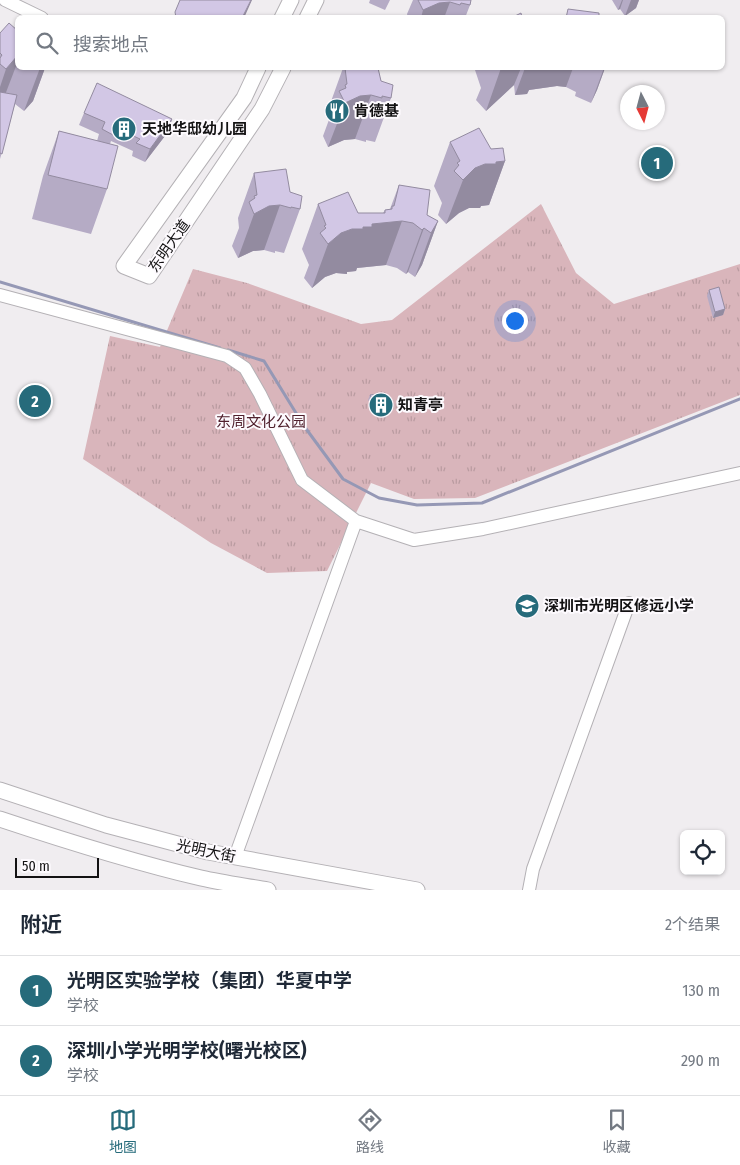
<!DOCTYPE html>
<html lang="zh">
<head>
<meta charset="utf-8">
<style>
  :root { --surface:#fff; --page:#f6f6f7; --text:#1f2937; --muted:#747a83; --line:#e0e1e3; --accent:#266b7b }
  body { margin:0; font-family:"Fira Sans Condensed","Noto Sans SC",sans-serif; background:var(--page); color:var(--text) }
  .controls { position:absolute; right:15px; bottom:15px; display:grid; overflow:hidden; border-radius:8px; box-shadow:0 1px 4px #0004 }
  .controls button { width:45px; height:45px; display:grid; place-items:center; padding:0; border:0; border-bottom:1px solid var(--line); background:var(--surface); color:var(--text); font:25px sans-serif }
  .compass { position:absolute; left:620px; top:85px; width:45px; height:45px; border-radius:50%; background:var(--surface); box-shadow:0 1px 4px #0004; rotate:174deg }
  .scale { position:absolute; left:15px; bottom:12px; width:84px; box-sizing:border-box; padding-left:5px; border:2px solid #131213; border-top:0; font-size:14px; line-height:18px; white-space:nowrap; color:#131213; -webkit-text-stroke:4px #fdfafe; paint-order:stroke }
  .you { position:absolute; left:514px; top:320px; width:18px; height:18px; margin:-12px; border:4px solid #fff; border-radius:50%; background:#1a73e8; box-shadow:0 0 0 8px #1a73e833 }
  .badge { display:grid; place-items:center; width:32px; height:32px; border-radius:50%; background:var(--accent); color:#fff; font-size:16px; font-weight:700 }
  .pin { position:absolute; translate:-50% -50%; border:2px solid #fff; box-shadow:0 1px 5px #0006 }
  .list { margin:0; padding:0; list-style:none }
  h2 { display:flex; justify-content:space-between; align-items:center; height:65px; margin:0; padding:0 20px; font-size:21px }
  h2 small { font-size:16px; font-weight:400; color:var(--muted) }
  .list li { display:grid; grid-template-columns:32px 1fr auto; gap:15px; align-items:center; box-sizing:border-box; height:70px; padding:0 20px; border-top:1px solid var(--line) }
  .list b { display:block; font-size:19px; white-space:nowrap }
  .list p { margin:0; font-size:16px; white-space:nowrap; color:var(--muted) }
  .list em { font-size:16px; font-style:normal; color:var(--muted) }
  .icon { flex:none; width:28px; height:28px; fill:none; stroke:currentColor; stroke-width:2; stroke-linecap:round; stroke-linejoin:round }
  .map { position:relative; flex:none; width:740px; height:890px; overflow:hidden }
  .search { position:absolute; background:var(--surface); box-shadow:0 1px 4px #0004; left:15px; right:15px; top:15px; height:55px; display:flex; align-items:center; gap:12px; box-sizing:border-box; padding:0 18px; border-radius:8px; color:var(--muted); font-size:19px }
  .sheet { height:205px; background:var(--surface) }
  nav { display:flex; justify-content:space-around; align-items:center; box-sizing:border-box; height:70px; border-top:1px solid var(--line); background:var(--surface); font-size:14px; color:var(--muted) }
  nav a { display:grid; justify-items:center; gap:2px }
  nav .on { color:var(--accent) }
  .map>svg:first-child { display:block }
  .park { fill:url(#park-tufts) }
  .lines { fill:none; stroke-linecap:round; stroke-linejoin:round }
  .stream { stroke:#9598b5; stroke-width:3 }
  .minor-casing { stroke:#b4b1b5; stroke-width:14 }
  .major-casing { stroke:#b4b1b5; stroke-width:17 }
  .minor { stroke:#fff; stroke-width:12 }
  .major { stroke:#fff; stroke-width:15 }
  .wall { fill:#b5abc5 }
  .shaded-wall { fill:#938ba0 }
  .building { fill:#d2c7e5; stroke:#938ba0 }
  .labels { text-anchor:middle; stroke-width:4; stroke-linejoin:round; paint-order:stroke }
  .poi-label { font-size:15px; font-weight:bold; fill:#131213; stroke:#fdfafe; text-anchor:start }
  .street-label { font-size:15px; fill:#131213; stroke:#fdfafe }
  .park-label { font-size:15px; fill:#50202d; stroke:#fdfafe }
</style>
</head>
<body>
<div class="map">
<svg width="740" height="890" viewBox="0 0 740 890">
  <defs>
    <pattern id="park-tufts" width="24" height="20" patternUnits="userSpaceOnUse" patternTransform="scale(1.25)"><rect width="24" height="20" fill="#d9b5bb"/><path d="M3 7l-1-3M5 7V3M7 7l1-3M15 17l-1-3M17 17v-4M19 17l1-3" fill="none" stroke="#b99ba0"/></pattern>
  </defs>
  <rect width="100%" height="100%" fill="#f0edf0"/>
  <path class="park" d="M 541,204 L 576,273 L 614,304 L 740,264 L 740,395 L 475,498 L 414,499 L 371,483 L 327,571 L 267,573 L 211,543 L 83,459 L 110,336 L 160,347 L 193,269 L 247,283 L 361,324 L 392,320 Z"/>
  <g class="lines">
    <path class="stream" d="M 0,282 L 220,348
      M 228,350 L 264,361 L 304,426 L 343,479 L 379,498 L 417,505 L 482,503 L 740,399"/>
    <defs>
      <path id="minor" d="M 5,0 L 42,18
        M 0,295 L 227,356 L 245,368 L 260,394 L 302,480 L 356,521 L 414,540 L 483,529 L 740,473
        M 235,857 L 356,521
        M 529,890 L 533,869 L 629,603"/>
      <path id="major" d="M 282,18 L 291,0
        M 307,18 L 316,0
        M 258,68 L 244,98 L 124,266 L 149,276 L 262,109 L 283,68
        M 0,790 L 106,825 L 208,852 L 417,890
        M 0,819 C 66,841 133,862 201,878 C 223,883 246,886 268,890"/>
    </defs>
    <use href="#minor" class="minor-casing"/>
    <use href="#major" class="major-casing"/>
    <use href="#minor" class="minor"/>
    <use href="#major" class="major"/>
  </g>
  <path class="wall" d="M 370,0 L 390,0 L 385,10 L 369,3 Z
    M 413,0 L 471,0 L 470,5 L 465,18 L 408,18 L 407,14 Z
    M 612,0 L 639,0 L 636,8 L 625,16 L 620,9 L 618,10 Z
    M 18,31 L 18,68 L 45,68 L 33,101 L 24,111 L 15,104 L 0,159 L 0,33 Z
    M 343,68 L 378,68 L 381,81 L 391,98 L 375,142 L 366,140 L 366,142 L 355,139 L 344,140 L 328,147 L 323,136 L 330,117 L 329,107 Z
    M 475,68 L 605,68 L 597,90 L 591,103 L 575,96 L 576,92 L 566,87 L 557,86 L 529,90 L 527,94 L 515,95 L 514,85 L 486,111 L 476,100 L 481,88 L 475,70 Z
    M 84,113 L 172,119 L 168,132 L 145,162 L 132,156 L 133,151 L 111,141 L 110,144 L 107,189 L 91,234 L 32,219 L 43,176 L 59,131 L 97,141 L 99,134 L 79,125 Z
    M 450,142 L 491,149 L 505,161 L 489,205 L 481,206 L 480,208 L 469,208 L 459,213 L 446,224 L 438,215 L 442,203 L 434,186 Z
    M 254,173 L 290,192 L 300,209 L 284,253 L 275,251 L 275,253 L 264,250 L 253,251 L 238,258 L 232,246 L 239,228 L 238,218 Z
    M 399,185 L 427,215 L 438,221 L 422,265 L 415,277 L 408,272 L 406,274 L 397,268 L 386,265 L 357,268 L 356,271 L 347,272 L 347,274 L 336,273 L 325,277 L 312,288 L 304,278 L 309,265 L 302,249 L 318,204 L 358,213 L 383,213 L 385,210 L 390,209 Z
    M 709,290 L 725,309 L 723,315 L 713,318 L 707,296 Z
    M 370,395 L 387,414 L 385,418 L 375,410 L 368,400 Z"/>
  <path class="shaded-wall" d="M 251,0 L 252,0 L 244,18 L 242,18 Z
    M 622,0 L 623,0 L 620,9 L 618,10 Z
    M 631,0 L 639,0 L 636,8 L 625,16 Z
    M 450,2 L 444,18 L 421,18 L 423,10 L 439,3 Z
    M 18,55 L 18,61 L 5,95 L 0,101 L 0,87 L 6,69 Z
    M 40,68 L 45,68 L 33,101 L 24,111 Z
    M 501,68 L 521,68 L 514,85 L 486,111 Z
    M 525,68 L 573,68 L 566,87 L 557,86 L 529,90 L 527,94 L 515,95 Z
    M 604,68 L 605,68 L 597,90 L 591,103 Z
    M 371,95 L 355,139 L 344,140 L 328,147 L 345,103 L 360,96 Z
    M 172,119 L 168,132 L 145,162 L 150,149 Z
    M 505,161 L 489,205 L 481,206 L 480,208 L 469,208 L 459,213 L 446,224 L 463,180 L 475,168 L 485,164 L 496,162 Z
    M 280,205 L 264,250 L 253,251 L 238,258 L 254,214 L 269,206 Z
    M 402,221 L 386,265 L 357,268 L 356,271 L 347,272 L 347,274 L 336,273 L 325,277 L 312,288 L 328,244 L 341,233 L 352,229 L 363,227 L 372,224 Z
    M 438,221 L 422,265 L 415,277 L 431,233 Z
    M 424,228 L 408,272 L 406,274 L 422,230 Z
    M 725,309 L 723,315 L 713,318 L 715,312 Z"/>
  <path class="building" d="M 180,0 L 251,0 L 242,18 L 176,18 L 175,12 Z
    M 418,0 L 471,0 L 470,5 L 461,3 L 460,5 L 450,2 L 439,3 L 423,10 Z
    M 568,9 L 599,13 L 599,18 L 566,18 Z
    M 521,13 L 522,18 L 511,18 Z
    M 9,23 L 18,31 L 18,55 L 6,69 L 0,64 L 0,58 L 2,55 L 0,53 L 0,33 Z
    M 345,68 L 378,68 L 381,81 L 393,85 L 391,98 L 382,96 L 382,98 L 371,95 L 360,96 L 345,103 L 339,91 L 346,88 L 345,85 L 347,84 Z
    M 97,83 L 172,119 L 150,149 L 136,143 L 140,139 L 116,128 L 113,135 L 102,129 L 105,122 L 84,113 Z
    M 0,92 L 17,95 L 2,154 L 0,153 Z
    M 479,128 L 491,149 L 503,148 L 505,161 L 496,162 L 496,164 L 485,164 L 475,168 L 463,180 L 454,171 L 459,165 L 457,163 L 460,161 L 450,142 Z
    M 59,131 L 118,146 L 107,189 L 48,175 Z
    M 286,169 L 290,192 L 302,196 L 300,209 L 291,207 L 291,208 L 280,205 L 269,206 L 254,214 L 249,202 L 255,198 L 254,196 L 257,195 L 254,173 Z
    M 399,185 L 430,190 L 427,215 L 438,221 L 431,233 L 424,228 L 422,230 L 413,223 L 402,221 L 372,224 L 372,227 L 363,227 L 363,229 L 352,229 L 341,233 L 328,244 L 320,233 L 326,228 L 324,226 L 326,225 L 318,204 L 348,192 L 358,213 L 385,213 L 385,210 L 392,209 L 392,206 L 394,206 Z
    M 719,287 L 725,309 L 715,312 L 709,290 Z
    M 385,393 L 390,399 L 387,414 L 376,405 L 370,395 Z"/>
  <defs>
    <symbol id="restaurant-disc" viewBox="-11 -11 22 22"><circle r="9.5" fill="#266b7b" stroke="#fdfafe"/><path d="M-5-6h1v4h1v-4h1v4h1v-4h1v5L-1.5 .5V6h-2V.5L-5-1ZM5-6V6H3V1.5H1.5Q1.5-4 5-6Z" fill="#fff"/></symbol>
    <symbol id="building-disc" viewBox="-11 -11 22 22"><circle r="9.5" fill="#266b7b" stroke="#fdfafe"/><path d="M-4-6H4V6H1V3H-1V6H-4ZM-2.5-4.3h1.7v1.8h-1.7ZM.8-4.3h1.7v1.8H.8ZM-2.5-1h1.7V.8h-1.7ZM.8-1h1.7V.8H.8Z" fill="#fff"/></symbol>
    <symbol id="school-disc" viewBox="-11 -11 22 22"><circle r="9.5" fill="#266b7b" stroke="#fdfafe"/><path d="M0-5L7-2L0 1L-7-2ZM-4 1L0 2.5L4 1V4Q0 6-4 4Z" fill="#fff"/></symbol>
  </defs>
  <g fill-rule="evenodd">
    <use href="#restaurant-disc" x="323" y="97" width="28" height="28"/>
    <use href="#building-disc" x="110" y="115" width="28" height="28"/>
    <use href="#building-disc" x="367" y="391" width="28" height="28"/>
    <use href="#school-disc" x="513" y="592" width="28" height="28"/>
  </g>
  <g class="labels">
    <g class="poi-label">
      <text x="354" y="116">肯德基</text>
      <text x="142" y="134">天地华邸幼儿园</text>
      <text x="398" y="410">知青亭</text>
      <text x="544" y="611">深圳市光明区修远小学</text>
    </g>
    <g class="street-label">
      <text transform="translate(169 246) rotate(-55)" y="5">东明大道</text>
      <text transform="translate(206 851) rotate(12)" y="5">光明大街</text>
    </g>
    <g class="park-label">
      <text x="261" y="427">东周文化公园</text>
    </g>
  </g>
</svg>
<div class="controls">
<button><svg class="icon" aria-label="locate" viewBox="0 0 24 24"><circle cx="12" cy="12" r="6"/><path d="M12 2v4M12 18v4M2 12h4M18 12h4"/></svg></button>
</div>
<svg class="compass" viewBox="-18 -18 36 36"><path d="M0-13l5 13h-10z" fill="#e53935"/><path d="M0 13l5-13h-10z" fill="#747a83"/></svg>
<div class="scale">50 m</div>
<div class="you"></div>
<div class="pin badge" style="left:657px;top:163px">1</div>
<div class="pin badge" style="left:35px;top:401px">2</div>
<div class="search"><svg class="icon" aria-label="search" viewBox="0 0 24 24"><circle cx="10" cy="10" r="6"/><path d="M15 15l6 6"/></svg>搜索地点</div>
</div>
<section class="sheet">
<h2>附近<small>2个结果</small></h2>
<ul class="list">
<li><span class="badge">1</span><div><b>光明区实验学校（集团）华夏中学</b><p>学校</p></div><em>130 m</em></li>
<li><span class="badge">2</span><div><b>深圳小学光明学校(曙光校区)</b><p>学校</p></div><em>290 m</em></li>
</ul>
</section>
<nav>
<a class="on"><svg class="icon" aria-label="map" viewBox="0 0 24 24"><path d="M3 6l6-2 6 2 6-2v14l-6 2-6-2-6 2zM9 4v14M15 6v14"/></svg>地图</a>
<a><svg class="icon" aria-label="directions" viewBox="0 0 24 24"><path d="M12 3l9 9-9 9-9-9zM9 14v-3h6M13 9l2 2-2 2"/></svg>路线</a>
<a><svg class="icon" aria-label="saved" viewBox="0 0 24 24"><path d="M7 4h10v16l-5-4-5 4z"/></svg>收藏</a>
</nav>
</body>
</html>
